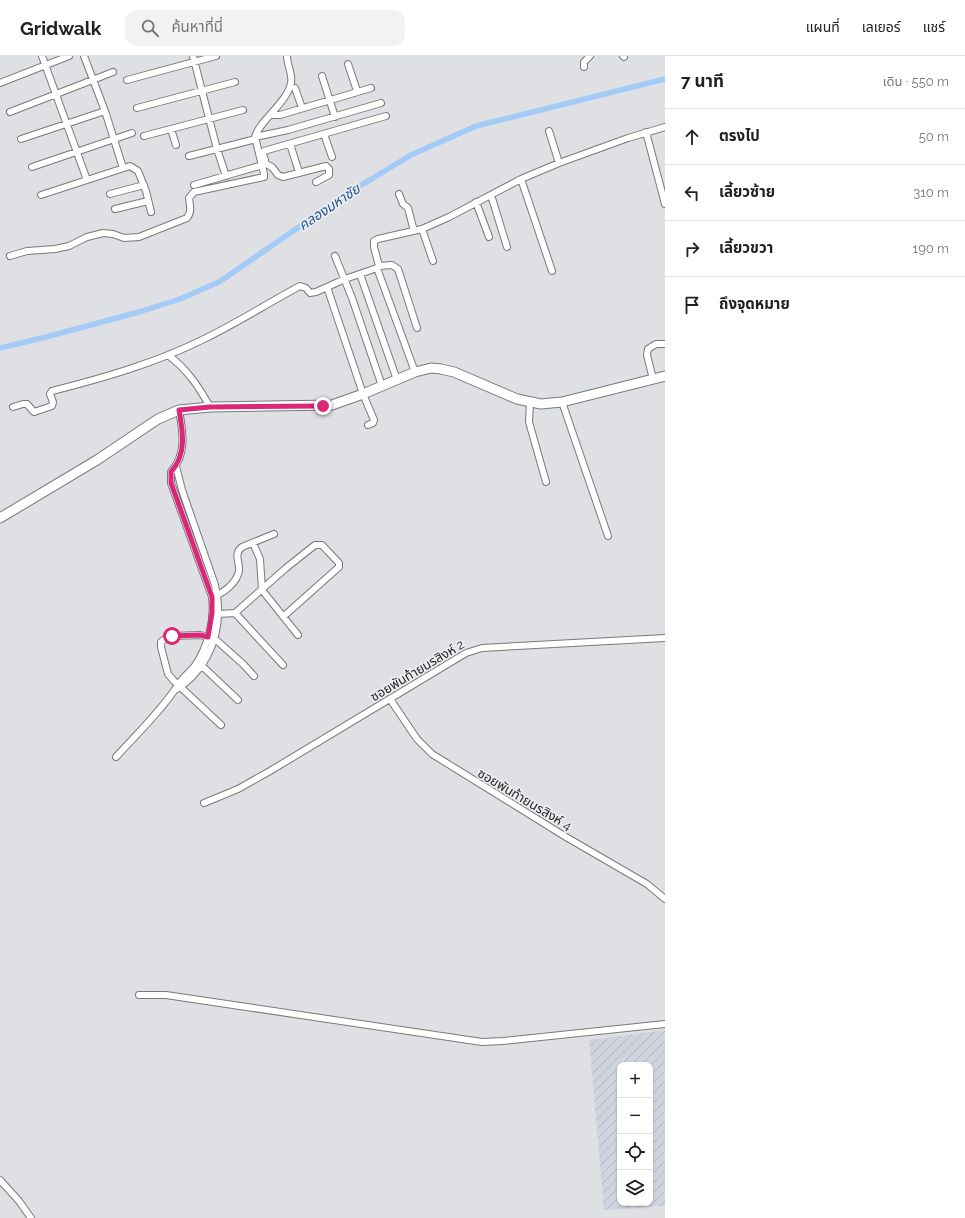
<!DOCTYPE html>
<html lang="th">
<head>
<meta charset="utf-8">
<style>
  :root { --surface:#fff; --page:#f2f2f2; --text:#202124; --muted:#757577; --line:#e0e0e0 }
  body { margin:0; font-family:Raleway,"Noto Sans Thai",sans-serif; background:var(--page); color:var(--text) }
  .controls { position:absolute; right:12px; bottom:12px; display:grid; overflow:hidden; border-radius:8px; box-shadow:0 1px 3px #0004 }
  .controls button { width:36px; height:36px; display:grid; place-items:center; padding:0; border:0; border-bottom:1px solid var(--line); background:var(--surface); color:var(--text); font:20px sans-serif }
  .stop { position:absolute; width:12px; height:12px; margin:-9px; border:3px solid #db2777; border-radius:50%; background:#fff }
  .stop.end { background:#db2777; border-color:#fff; box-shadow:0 1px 4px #0008 }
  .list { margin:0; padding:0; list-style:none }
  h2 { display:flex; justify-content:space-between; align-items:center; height:52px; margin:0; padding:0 16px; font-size:17px }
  h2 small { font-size:13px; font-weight:400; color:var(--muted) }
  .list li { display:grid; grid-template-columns:26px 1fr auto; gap:12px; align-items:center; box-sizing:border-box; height:56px; padding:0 16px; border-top:1px solid var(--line) }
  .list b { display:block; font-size:15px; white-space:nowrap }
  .list em { font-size:13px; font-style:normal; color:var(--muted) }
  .icon { flex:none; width:22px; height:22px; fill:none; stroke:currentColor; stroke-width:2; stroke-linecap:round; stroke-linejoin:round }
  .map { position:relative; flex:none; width:665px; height:1162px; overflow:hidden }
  header { display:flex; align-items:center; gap:24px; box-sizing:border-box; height:56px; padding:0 20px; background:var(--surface); border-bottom:1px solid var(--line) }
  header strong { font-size:19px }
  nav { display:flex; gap:22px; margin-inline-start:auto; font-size:14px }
  .search { width:280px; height:36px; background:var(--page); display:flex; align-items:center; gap:10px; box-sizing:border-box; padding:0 14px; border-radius:12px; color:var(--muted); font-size:15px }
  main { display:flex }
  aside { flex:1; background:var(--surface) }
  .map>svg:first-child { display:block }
  .industrial { fill:url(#industrial-furrows); fill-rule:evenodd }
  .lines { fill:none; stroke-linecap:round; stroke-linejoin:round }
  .canal { stroke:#a4caf7; stroke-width:5.5 }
  .street-casing { stroke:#78797b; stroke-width:8 }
  .secondary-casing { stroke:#78797b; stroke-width:11 }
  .street { stroke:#fff; stroke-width:6 }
  .secondary { stroke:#fff; stroke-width:9 }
  .route { stroke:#db2777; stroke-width:5 }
  .labels { text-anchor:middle; stroke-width:3.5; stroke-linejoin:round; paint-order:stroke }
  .street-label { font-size:13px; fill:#272728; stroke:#ecedf0 }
  .water-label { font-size:14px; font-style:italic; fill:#22558c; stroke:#ecedf0 }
</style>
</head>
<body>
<header>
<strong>Gridwalk</strong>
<div class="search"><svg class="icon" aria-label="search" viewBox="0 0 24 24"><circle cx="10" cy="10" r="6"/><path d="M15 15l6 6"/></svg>ค้นหาที่นี่</div>
<nav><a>แผนที่</a><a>เลเยอร์</a><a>แชร์</a></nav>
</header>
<main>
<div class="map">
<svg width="665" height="1162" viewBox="0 0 665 1162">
  <defs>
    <pattern id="industrial-furrows" width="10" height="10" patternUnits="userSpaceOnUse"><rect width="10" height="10" fill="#d0d4de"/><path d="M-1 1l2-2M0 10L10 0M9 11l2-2" fill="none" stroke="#b3b6be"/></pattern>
  </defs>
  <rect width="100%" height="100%" fill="#dfe0e3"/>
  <path class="industrial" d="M 665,974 L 665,1150 L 604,1154 L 589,984 ZM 620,1009 L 650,1009 L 650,1147 L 620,1147 Z"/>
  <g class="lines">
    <path class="canal" d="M 0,292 L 46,281 L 139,256 L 180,243 L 219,226 L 350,136 L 411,99 L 476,70 L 665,23"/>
    <defs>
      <path id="street" d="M 42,0 L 87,124
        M 84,0 L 105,55 L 123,112
        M 193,0 L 217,93 L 226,120
        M 623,0 L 624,1
        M 348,8 L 357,35
        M 584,11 L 584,6 L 590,0
        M 322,20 L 335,61
        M 127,24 L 216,0
        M 0,27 L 69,0
        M 295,32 L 302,52
        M 137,52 L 235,26
        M 10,56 L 113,16
        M 271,59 L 280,59 L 371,32
        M 171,73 L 176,89
        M 549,75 L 559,107
        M 646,76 L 665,148
        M 324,78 L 332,101
        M 144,80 L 243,54
        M 255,81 L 288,74 L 381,47
        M 21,83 L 105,55
        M 290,88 L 299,116
        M 189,100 L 252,84
        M 265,104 L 263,98 L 264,95 L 386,60
        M 32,111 L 132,77
        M 521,123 L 552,215
        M 194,129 L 266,108 L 272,111 L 278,119 L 283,121 L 326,110 L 329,113 L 329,119 L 316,126
        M 110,138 L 144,129
        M 399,138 L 403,148 L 408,152 L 414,175
        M 41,139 L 130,110 L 138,115 L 146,135 L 151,156
        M 491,139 L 507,191
        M 476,146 L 489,181
        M 115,153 L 148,145
        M 422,173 L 433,205
        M 10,200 L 27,195 L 55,193 L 69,190 L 87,181 L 103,177 L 113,178 L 124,182 L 139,181 L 187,162 C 192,156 190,150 189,142 L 194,136 L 264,121 L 264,118 L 255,81 C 259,65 287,47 291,27 C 293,19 287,9 287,0
        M 335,200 L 352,242 L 382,330
        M 379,210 L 374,191 L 374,185 L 378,183 L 422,173 L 449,161 L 521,123 L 559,107 L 628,82 L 665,71
        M 377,212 L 415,316
        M 360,218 L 397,324
        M 327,231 L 363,338 L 374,364 L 373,367 L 368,369
        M 168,299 C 187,313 199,331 210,351
        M 653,323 L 647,299 L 648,293 L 656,288 L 665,288
        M 530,346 L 529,366 L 546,426
        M 562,346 L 608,480
        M 13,351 L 23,348 L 27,348 L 34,356 L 52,350 L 53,346 L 50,338 L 52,335 C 103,322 156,307 204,283 C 237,267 268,247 300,230 L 306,232 L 310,237 L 316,236 L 345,223 L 377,212 L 379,210 L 392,209 L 398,213 L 417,272
        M 253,487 L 260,503 L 262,534 L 298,579
        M 215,540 C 225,536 237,526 239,515 C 240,506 233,498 242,491 L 274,478
        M 235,557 L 286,512 L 315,489 L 322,489 L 339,507 L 339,511 L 284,560
        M 218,558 L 235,557 L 283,609
        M 202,610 L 238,644
        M 175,634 C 182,631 186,626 192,621 C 216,596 223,562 215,529 L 182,434 L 176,410
        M 390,643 L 417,683 L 432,698 L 566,781 L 647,828 L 665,843
        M 221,669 L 174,625 L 168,618 L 161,591 L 161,586 L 165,583 L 172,580 L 200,579 L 215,583 L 243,608 L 254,620
        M 116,701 C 137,678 161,655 178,629 C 182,622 189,617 194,611 C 208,591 215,564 212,541 L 171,427 L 171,416 C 187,398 183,376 179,354
        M 204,747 L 238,733 L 270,715 L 466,597 L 482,592 L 665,582
        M 139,939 L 166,939 L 482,986 L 503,985 L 665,968
        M 0,1124 L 19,1145 L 31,1162"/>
      <path id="secondary" d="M 0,462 L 97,404 L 158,363 L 179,354 L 210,351 L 332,349 L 363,338 L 415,316 L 431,312 L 441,313 L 454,316 L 517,343 L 541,348 L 562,346 L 665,320"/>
    </defs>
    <use href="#street" class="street-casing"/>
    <use href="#secondary" class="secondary-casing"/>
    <use href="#street" class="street"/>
    <use href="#secondary" class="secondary"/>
  </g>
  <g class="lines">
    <path class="route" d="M 172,580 L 200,579 L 208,581 L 212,557 L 212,541 L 171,427 L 171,416 C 187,398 183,376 179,354 L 210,351 L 323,350"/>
  </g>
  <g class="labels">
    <g class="street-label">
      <text transform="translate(417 614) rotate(-31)" y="5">ซอยพันท้ายนรสิงห์ 2</text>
      <text transform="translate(525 743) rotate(31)" y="5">ซอยพันท้ายนรสิงห์ 4</text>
    </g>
    <g class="water-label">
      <text transform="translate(329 151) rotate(-34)" y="5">คลองมหาชัย</text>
    </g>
  </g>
</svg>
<div class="controls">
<button>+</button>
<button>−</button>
<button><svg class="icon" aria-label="locate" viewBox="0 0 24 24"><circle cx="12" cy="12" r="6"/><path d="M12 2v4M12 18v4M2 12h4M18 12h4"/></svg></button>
<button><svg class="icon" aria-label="layers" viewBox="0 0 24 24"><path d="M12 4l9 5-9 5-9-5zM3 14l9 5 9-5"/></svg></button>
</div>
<div class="stop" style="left:172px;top:580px"></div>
<div class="stop end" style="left:323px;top:350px"></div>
</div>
<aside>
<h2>7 นาที<small>เดิน · 550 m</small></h2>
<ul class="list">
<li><svg class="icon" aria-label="ahead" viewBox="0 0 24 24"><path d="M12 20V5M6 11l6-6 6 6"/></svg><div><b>ตรงไป</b></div><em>50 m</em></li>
<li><svg class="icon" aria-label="left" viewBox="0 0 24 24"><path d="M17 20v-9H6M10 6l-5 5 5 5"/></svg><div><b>เลี้ยวซ้าย</b></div><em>310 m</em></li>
<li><svg class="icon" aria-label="right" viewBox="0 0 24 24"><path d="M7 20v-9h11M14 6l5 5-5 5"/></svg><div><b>เลี้ยวขวา</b></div><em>190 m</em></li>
<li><svg class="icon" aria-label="arrive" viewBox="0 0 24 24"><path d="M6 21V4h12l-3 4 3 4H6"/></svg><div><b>ถึงจุดหมาย</b></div></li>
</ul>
</aside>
</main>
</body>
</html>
